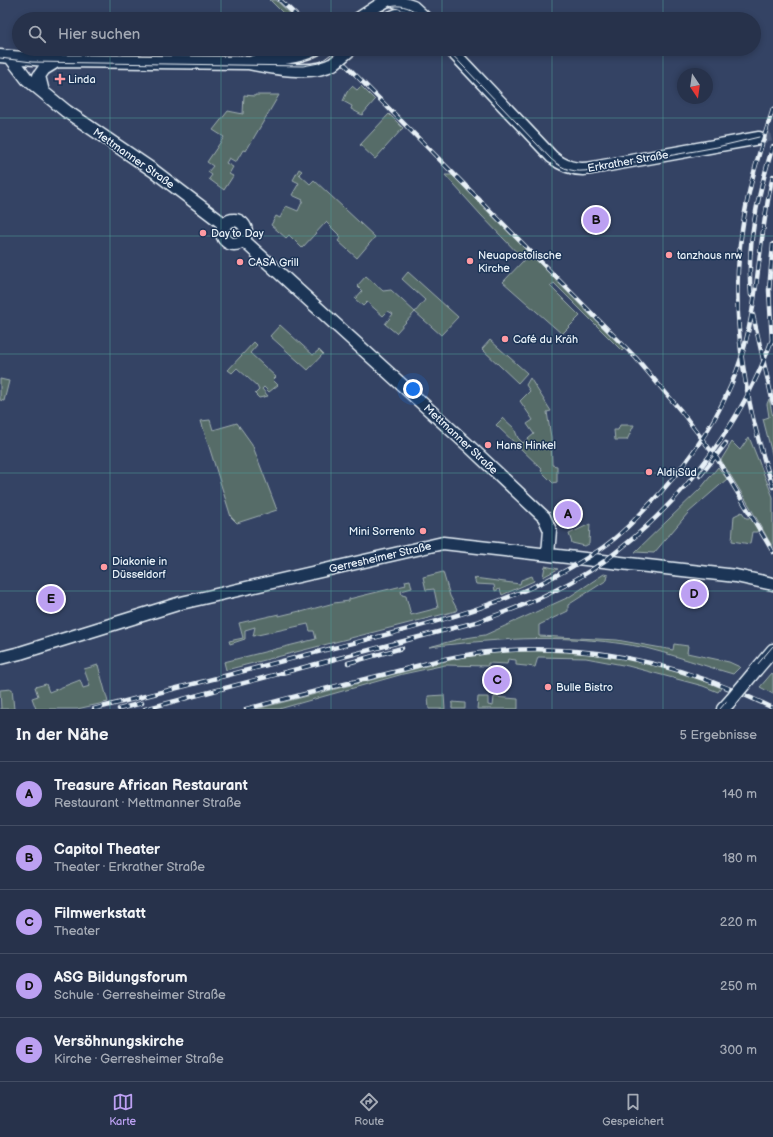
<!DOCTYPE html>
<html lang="de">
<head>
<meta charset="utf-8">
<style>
  :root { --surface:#27324b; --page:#2f3a52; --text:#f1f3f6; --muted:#a4aab5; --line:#434d63; --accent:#bca0f2 }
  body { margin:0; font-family:"Balsamiq Sans",sans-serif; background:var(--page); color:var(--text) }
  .compass { position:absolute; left:677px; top:68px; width:36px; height:36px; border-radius:50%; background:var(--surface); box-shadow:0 2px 6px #0003; rotate:167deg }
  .you { position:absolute; left:413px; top:389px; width:14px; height:14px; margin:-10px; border:3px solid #fff; border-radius:50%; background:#1a73e8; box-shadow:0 0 0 6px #1a73e833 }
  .badge { display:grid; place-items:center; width:26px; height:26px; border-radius:50%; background:var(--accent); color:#111; font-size:13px; font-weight:700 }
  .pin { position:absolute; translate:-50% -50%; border:2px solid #fff; box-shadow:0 1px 4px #0006 }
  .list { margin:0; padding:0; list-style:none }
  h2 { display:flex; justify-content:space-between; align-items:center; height:52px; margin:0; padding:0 16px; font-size:17px }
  h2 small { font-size:13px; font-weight:400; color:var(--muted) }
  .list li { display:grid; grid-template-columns:26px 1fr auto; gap:12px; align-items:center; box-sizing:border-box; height:64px; padding:0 16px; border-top:1px solid var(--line) }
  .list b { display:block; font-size:15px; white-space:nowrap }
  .list p { margin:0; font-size:13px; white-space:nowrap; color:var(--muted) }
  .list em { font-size:13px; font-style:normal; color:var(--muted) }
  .icon { flex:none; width:22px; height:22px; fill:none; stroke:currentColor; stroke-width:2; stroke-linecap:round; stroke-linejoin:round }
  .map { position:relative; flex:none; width:773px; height:709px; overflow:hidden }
  .search { position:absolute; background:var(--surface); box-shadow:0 2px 6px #0003; left:12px; right:12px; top:12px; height:44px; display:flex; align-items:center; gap:10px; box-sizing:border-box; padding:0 14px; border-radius:22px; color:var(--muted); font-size:15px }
  .sheet { height:372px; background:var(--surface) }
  nav { display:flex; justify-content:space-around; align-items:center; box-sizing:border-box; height:56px; border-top:1px solid var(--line); background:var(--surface); font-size:11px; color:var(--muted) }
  nav a { display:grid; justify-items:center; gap:2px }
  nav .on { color:var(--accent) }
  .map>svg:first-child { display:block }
  .green { fill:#566c68; stroke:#9faeb0 }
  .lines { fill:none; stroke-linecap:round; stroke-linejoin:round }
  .minor-tunnel { stroke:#4f5d7a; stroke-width:12; stroke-dasharray:12 6; stroke-linecap:butt }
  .minor-casing { stroke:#e8f1f8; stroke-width:15 }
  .minor { stroke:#1d3557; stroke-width:12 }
  .tram { stroke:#e8f1f8; stroke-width:1 }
  .rail-casing { stroke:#e8f1f8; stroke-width:4.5 }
  .rail { stroke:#1d3557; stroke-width:3; stroke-dasharray:9; stroke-linecap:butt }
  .minor-bridge-casing { stroke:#e8f1f8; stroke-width:15; stroke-linecap:butt }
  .minor-bridge { stroke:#1d3557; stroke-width:12 }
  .grid { fill:none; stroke:#509b97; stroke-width:1; stroke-opacity:0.55 }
  .poi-dot { fill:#ff9aa2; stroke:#1d3557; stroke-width:1.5 }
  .labels { text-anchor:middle; stroke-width:3; stroke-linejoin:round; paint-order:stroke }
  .poi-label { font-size:11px; fill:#e8f1f8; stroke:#1d3557; text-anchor:start }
  .street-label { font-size:11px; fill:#e8f1f8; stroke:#1d3557 }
</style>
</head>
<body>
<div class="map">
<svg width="773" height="709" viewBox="0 0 773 709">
  <rect width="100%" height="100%" fill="#344364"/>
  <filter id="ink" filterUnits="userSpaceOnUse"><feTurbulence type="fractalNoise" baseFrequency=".025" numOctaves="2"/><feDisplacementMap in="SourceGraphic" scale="8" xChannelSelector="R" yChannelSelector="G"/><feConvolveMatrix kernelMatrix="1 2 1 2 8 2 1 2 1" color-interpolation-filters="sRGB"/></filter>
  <g filter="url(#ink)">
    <path class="green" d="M 270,0 L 276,0 L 296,19 L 289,19 Z
      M 352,86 L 357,90 L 361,86 L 375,100 L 362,115 L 351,109 L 352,106 L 343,101 L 347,92 Z
      M 244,95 L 255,96 L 255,95 L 279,95 L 246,151 L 243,150 L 236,162 L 229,158 L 226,163 L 233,167 L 229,174 L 233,176 L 224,190 L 209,179 L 212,175 L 208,172 L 213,166 L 207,162 L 224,137 L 213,130 L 228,111 L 243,114 Z
      M 389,114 L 403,128 L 375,159 L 360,145 Z
      M 299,169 L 302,171 L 299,174 L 310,184 L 314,180 L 375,237 L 357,258 L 338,241 L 341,237 L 326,222 L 302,248 L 289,235 L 286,238 L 271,225 L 276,216 L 280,218 L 286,206 L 298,211 L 303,200 L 292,195 L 299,183 L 293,180 Z
      M 445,175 L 452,175 L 624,349 L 622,351 L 554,283 L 550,286 L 580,316 L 562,334 L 503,282 L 524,260 L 481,215 Z
      M 408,272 L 458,317 L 441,335 L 415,312 L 396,333 L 385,324 L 393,314 L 388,311 L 383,316 L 367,302 L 363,306 L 355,299 L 362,291 L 357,286 L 366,276 L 383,291 L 391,290 L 415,312 L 425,300 L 402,279 Z
      M 280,325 L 313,355 L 319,350 L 323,354 L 308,370 L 270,336 Z
      M 490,340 L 527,373 L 518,383 L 482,349 Z
      M 254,342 L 257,345 L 250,353 L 276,377 L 273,380 L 278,385 L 269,392 L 264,387 L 262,389 L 268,396 L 259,398 L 255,394 L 259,390 L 257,386 L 237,368 L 232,373 L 228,370 Z
      M 530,378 L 551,411 L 547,412 L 551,437 L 552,465 L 557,466 L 557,482 L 553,483 L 541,471 L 542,469 L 496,425 L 503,418 L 514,428 L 518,438 L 523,443 L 534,434 L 527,424 L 533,420 L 520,401 L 530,391 L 526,385 Z
      M 0,379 L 9,381 L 4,401 L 0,400 Z
      M 769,399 L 773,417 L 773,458 L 763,419 L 769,417 L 767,404 Z
      M 210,420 L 213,430 L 237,423 L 252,444 L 277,510 L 237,523 L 231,517 L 201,421 Z
      M 620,425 L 634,425 L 627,440 L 615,440 L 614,430 L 618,430 Z
      M 749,437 L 773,497 L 773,548 L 749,505 L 721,460 L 732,442 L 740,450 Z
      M 718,467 L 727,479 L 688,513 L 654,553 L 635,552 L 701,488 Z
      M 742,512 L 746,518 L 751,518 L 758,530 L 757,532 L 752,532 L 750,544 L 732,541 L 734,516 Z
      M 590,524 L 589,544 L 585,546 L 572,543 L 569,534 Z
      M 545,566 L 558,569 L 543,577 Z
      M 443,572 L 450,596 L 457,609 L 456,611 L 226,670 L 224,662 L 316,639 L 314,631 L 310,631 L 308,624 L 253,636 L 255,627 L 245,630 L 245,639 L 230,644 L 229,641 L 243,638 L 239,623 L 279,614 L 279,616 L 300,611 L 301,612 L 334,603 L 349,601 L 349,599 L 406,585 L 405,581 L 410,580 L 412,588 L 401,591 L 402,595 L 406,596 L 411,615 L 438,608 L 434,589 L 426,590 L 423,577 Z
      M 604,574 L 608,575 L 607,580 L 568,605 L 568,611 L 539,625 L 539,636 L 617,640 L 673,650 L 674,644 L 688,646 L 687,653 L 729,662 L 740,667 L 733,674 C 704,666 675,655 646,648 C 574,633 501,638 429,647 L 459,639 L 485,635 L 569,597 Z
      M 532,576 L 534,581 L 502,595 L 500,589 L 495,591 L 494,585 L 476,584 L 474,578 L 520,584 L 521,580 Z
      M 547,650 C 608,654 665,662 721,688 L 718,692 L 703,686 L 628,666 L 586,658 L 538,657 L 535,667 L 516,665 L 516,660 L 508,659 L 507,664 L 488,663 L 488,666 L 445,665 L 403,674 L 279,709 L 256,709 L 462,657 L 506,651 Z
      M 98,665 L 108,702 L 77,709 L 36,709 L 32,698 L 38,696 L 35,687 L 46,684 L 49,692 L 80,680 L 83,688 L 90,686 L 84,669 Z
      M 772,673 L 773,674 L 773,694 L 760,687 Z
      M 12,689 L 14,709 L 1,709 L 0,690 Z
      M 444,695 L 445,709 L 429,709 L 428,696 Z
      M 478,697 L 488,697 L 488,705 L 493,706 L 494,697 L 518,699 L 518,709 L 477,709 Z
      M 452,702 L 465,703 L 465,709 L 452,709 Z"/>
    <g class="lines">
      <path class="minor-tunnel" d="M 759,138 L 773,135"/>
      <defs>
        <path id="minor" d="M 392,0 L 413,7 L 426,19
          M 358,19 L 387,0
          M 387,19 L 397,15 L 410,19
          M 450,49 L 552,157 C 564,167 576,171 592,168 L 759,138
          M 0,56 L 57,61 L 248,63 C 272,68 311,76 333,64
          M 11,58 L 27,79 L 66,111 L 154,171 L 225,225
          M 253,62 C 275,58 296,59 316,49
          M 43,92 L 39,76 L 44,69 L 57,61
          M222 232a12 12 0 1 1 24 0a12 12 0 1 1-24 0Z
          M 243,240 L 470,447 L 544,517 L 550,530 L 548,554
          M 0,658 L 20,653 L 181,603 L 443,543 L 674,569 L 736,576 L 773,584
          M 756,670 L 773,650
          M 723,709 L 732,699"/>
      </defs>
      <use href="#minor" class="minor-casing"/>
      <use href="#minor" class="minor"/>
      <path class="tram" d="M 369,19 C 389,3 405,0 424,19
        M 447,49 L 551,159 C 563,170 575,173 591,170 L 717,147 L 759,137
        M 0,58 L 32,62 L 303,66 L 319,63 L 338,49
        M 720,709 L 773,646"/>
      <defs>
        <path id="rail" d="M 280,0 L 300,19
          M 330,49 L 636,358 L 681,411 L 718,460 L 773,552
          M 773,109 C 760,149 748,188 742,230 C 729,315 745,406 773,487
          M 751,295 C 746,244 758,194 773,146
          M 753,315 L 773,403
          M 772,342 L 769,290 L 773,244
          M 700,476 L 726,443
          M 348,663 L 402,648
          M 94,709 C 174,689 253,669 333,648 C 426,625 521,604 602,548 C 624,533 643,511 661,492 C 694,455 720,416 737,370 C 760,308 757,240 773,176
          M 119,709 L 142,703
          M 145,709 L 480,621 C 530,604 579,583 620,549 C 688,495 744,419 773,337
          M 246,709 C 293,697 339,685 386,674 C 411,668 435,660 460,656 C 568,637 675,660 773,708"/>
      </defs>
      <use href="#rail" class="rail-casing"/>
      <use href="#rail" class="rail"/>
      <defs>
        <path id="minor-bridge" d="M 333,64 L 351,49
          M 732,699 L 756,670"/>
      </defs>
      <use href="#minor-bridge" class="minor-bridge-casing"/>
      <use href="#minor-bridge" class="minor-bridge"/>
    </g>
  </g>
  <path class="grid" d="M 110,0 L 110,19M 221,0 L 221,19M 331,0 L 331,19M 442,0 L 442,19M 552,0 L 552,19M 663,0 L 663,19M 110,49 L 110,709M 221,49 L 221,709M 331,49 L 331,709M 442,49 L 442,709M 552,49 L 552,709M 663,49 L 663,709M 0,118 L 773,118M 0,236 L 773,236M 0,354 L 773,354M 0,473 L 773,473M 0,591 L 773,591"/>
  <g class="poi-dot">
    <path d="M58 73h4v4h4v4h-4v4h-4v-4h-4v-4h4z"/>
    <circle cx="203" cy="233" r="4"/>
    <circle cx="669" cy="255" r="4"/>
    <circle cx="470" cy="261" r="4"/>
    <circle cx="240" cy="262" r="4"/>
    <circle cx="505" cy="339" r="4"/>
    <circle cx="488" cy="445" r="4"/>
    <circle cx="649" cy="472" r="4"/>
    <circle cx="423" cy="531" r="4"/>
    <circle cx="104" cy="567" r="4"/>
    <circle cx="548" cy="687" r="4"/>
  </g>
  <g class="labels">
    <g class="poi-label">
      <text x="68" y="83">Linda</text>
      <text x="211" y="237">Day to Day</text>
      <text x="478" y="259">Neuapostolische<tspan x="478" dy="13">Kirche</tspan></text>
      <text x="677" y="259">tanzhaus nrw</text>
      <text x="248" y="266">CASA Grill</text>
      <text x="513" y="343">Café du Kräh</text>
      <text x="496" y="449">Hans Hinkel</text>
      <text x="657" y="476">Aldi Süd</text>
      <text x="415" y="535" text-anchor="end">Mini Sorrento</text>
      <text x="112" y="565">Diakonie in<tspan x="112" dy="13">Düsseldorf</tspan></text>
      <text x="556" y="691">Bulle Bistro</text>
    </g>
    <g class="street-label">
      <text transform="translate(134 158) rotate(35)" y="4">Mettmanner Straße</text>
      <text transform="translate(628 161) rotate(-10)" y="4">Erkrather Straße</text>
      <text transform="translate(461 439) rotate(43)" y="4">Mettmanner Straße</text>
      <text transform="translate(380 557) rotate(-13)" y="4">Gerresheimer Straße</text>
    </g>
  </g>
</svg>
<svg class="compass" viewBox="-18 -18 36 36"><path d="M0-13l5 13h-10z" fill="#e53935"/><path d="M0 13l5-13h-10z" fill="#a4aab5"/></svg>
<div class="you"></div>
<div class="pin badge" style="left:568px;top:514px">A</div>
<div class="pin badge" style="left:596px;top:220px">B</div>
<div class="pin badge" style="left:497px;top:680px">C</div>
<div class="pin badge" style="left:694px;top:594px">D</div>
<div class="pin badge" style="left:51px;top:599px">E</div>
<div class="search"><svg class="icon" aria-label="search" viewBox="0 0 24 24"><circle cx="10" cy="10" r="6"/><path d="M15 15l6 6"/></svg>Hier suchen</div>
</div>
<section class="sheet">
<h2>In der Nähe<small>5 Ergebnisse</small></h2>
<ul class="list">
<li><span class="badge">A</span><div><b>Treasure African Restaurant</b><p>Restaurant · Mettmanner Straße</p></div><em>140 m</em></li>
<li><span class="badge">B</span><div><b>Capitol Theater</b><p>Theater · Erkrather Straße</p></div><em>180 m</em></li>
<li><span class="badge">C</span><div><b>Filmwerkstatt</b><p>Theater</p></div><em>220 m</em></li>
<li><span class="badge">D</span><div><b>ASG Bildungsforum</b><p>Schule · Gerresheimer Straße</p></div><em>250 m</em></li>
<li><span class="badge">E</span><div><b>Versöhnungskirche</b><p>Kirche · Gerresheimer Straße</p></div><em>300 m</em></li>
</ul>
</section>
<nav>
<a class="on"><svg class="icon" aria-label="map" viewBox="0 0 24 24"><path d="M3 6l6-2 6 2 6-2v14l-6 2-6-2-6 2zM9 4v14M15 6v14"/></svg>Karte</a>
<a><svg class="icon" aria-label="directions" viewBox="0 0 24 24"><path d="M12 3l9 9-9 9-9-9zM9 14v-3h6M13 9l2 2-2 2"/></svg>Route</a>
<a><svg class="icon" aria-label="saved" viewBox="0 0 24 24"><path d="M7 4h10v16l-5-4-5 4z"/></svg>Gespeichert</a>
</nav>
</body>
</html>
